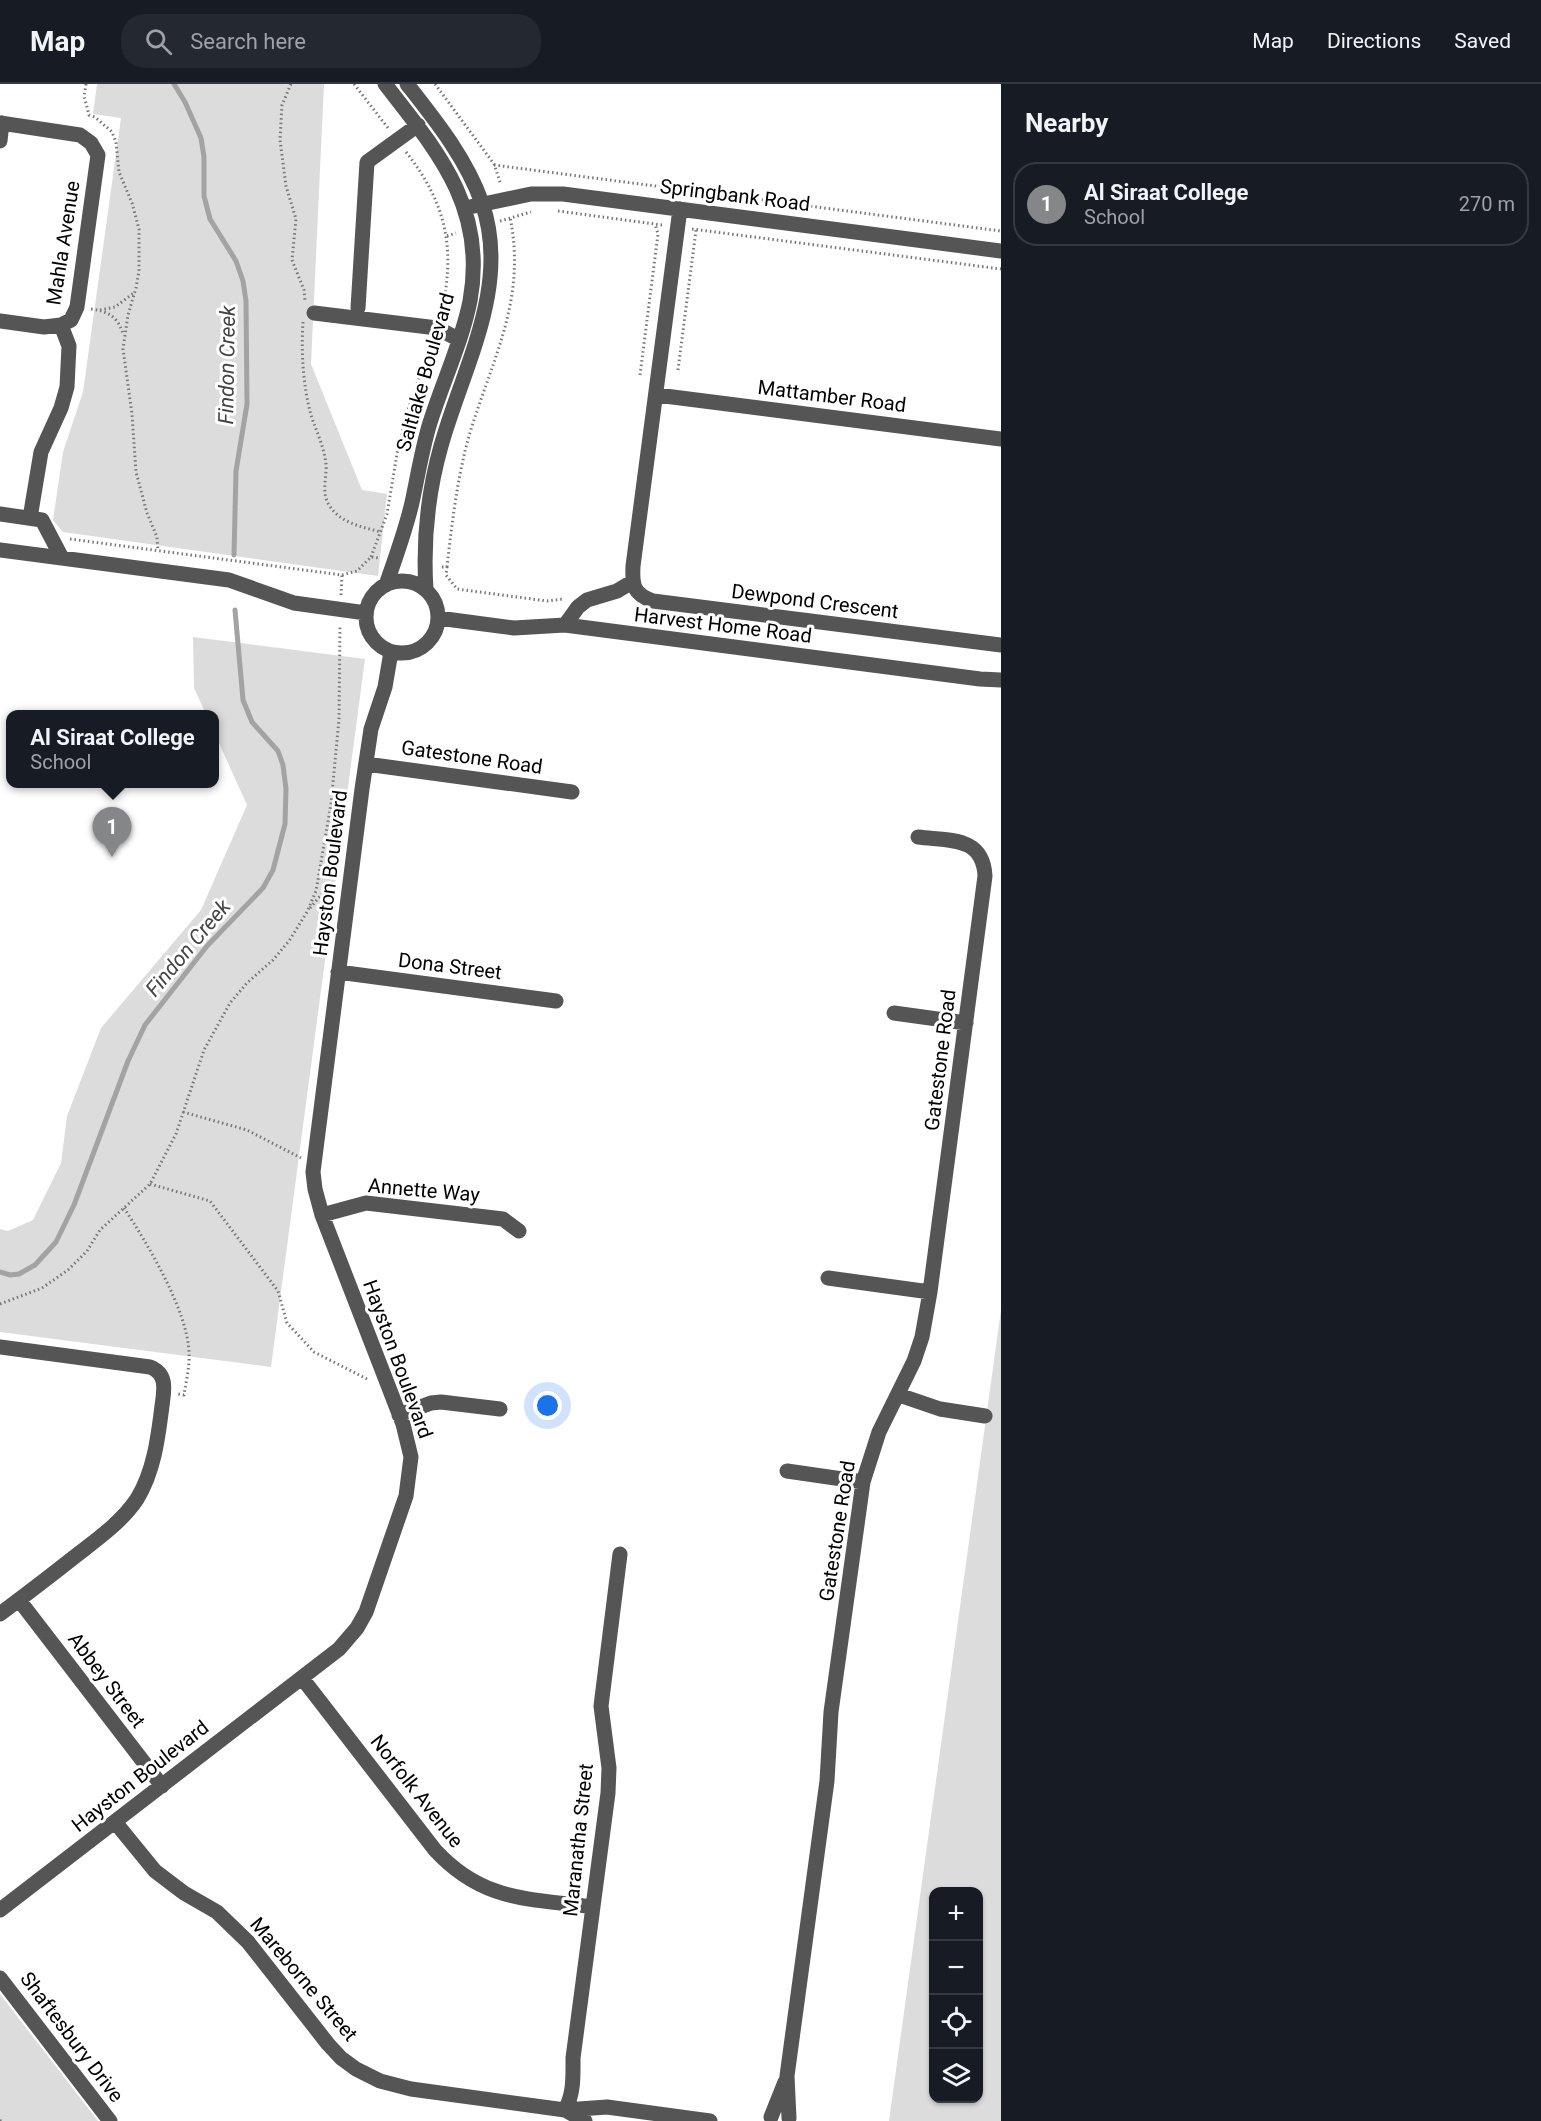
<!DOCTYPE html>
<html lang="en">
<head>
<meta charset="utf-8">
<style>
  :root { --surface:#171b24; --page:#242831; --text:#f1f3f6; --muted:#9ea1a6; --line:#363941; --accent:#858687 }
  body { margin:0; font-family:Roboto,sans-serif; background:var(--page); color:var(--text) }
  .controls { position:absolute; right:18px; bottom:18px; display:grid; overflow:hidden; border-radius:12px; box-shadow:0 2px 4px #0004 }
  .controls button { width:54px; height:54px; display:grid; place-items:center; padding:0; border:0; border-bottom:2px solid var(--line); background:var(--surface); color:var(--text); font:30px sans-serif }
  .you { position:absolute; left:548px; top:1322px; width:21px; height:21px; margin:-15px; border:4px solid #fff; border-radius:50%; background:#1a73e8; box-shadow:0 0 0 9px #1a73e833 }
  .badge { display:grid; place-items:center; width:39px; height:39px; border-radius:50%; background:var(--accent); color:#fff; font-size:20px; font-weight:700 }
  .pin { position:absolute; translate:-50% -50px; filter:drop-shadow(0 2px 3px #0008) }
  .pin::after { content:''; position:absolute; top:32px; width:21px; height:18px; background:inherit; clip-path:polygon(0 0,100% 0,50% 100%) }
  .popup { position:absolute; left:6px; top:626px; width:213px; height:78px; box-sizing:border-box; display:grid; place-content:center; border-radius:12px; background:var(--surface); filter:drop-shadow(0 2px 4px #0005); font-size:20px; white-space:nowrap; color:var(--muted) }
  .popup b { font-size:22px; color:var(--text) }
  .popup::after { content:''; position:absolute; left:50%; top:100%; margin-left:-12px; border:12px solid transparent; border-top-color:var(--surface) }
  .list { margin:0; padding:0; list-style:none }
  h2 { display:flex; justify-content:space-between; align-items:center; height:78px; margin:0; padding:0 24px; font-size:26px }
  h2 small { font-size:20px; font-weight:400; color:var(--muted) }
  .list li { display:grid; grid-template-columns:39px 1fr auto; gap:18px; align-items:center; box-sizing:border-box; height:84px; margin:0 12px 12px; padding:0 12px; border:2px solid var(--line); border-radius:24px }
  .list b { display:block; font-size:22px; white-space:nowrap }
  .list p { margin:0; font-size:20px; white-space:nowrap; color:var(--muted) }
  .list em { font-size:20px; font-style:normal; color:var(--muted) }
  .icon { flex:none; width:33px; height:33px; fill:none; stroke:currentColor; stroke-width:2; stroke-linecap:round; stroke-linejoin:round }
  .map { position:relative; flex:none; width:1001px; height:2037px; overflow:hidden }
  header { display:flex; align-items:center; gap:36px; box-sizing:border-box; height:84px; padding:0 30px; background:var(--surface); border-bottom:2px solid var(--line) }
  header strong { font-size:28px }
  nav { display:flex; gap:33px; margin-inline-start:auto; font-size:21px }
  .search { width:420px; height:54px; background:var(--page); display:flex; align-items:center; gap:15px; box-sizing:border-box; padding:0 21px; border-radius:24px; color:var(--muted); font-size:22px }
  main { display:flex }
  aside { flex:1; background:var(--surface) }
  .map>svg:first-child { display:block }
  .green { fill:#dcdcdc; fill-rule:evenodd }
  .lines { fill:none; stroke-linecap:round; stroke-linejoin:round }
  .stream { stroke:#a3a3a3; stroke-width:5 }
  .path { stroke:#777; stroke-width:3; stroke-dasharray:1.5 3; stroke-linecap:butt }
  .minor { stroke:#555; stroke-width:15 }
  .labels { text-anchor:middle; stroke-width:6; stroke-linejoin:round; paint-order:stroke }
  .street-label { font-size:20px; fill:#000; stroke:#fff }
  .water-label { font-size:21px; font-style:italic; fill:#444; stroke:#fff }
</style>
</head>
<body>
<header>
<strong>Map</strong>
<div class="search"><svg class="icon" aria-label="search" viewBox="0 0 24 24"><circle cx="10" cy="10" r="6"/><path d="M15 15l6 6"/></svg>Search here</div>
<nav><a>Map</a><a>Directions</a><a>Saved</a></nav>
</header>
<main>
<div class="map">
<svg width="1001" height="2037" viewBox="0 0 1001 2037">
  <rect width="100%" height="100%" fill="#fff"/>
  <path class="green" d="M 97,0 L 324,0 L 311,280 L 362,406 L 387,410 L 378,492 L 63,448 L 53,436 L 63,368 L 83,308 L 121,34 L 93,30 Z
    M 193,553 L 365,575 L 271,1283 L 0,1248 L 0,1145 L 8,1147 L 33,1136 L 61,1079 L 67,1032 L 101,944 L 201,826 L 247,721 L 214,648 L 214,630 L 206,630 L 194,604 Z
    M 1001,1226 L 1001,2037 L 889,2037 ZM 933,1808 L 978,1808 L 978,2014 L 933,2014 Z
    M 0,1910 L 98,2037 L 0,2037 Z"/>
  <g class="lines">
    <path class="stream" d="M 174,0 L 185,18 L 201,54 L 204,73 L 204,112 L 210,135 L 236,177 L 243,197 L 246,217 L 247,320 L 236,387 L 234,471
      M 0,1188 L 10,1191 L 19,1190 L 35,1181 L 56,1158 L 74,1121 L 128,977 L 145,941 L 207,862 L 263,804 L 273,786 L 285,740 L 286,705 L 283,681 L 278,667 L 252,638 L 243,616 L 235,526"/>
    <path class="path" d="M 86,0 L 84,12 L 89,31 L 95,33 L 112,48 L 116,58 L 119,88 L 132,119 L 139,145 L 139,187 L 136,204 L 128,231 L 123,265 L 132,330 L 136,388 L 147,429 L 157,453 L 158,467
      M 291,0 L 282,21 L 280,56 L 286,102 L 296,135 L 292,176 L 304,206 L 305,217
      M 354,0 L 388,44
      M 435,0 L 494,80 L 501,101
      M 406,68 C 447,120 456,166 441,230
      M 494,81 L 1001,147
      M 558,127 L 662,141
      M 500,137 L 531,128
      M 692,145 L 1001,185
      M 447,152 L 456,149
      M 91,225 C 108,227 118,233 123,250
      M 100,226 L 115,223 L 135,208
      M 303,238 C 301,268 303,302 311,331 C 316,347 324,362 326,380 C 327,393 321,408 329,421 C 340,439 362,443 381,448
      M 678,286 L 696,146
      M 640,291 L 658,150 L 655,140
      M 70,455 L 342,491 L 357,487 L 371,473 L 379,474
      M 371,473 L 387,430 L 398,364 L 407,329 L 431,259
      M 442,483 L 447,483 L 446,491 L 457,505 L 547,517 L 563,515
      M 447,483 C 452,439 457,395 469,352 C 492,275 527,216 510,133
      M 341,511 L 342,491
      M 310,824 L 333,797
      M 183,1028 L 247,1046 L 301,1074
      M 150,1100 L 210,1117 L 278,1207 L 287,1239 L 314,1268 L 367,1295 L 369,1294
      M 124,1124 C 147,1159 188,1227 189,1269 C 190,1282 186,1297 184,1311 L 178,1310
      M 0,1220 L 42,1204 L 68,1186 L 87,1167 L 100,1146 L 150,1100 L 176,1050 L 204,966 L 230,919 L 247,899 L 273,876 L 289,857 L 307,828 L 316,807 L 331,720 L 339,635 L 340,542
      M 0,2036 L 1,2037"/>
    <path class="minor" d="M 385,0 C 438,68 487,124 470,217 C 462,258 441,302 429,342 C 422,366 418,390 413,414 C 407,443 396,472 386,501
      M 407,0 C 436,37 466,74 482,119 C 511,202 463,283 441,362 C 428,408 423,459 426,506
      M 0,39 L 80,51 L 91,59 L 98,71 L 77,223 L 71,236 L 61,241 L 69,262 L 67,303 L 61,324 L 41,368 L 30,434
      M 0,57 L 2,39
      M 465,124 L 531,110 L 563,110 L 1001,167
      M 680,125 L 633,482 C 632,501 633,510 653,517 L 1001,561
      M 358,224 L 367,78 L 418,41
      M 314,229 L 437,244 L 458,255
      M 0,237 L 44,243 L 61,241
      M 657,311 L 1001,355
      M 0,430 L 42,436 L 62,474
      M 0,466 L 229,496 L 294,519 L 366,529
      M366 533a36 36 0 1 1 72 0a36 36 0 1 1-72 0Z
      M 438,534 L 514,544 L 565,541 L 980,595 L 1001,596
      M 565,541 L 578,523 L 587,516 L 617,507 L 632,498
      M 366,680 L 572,708
      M 338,888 L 556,917
      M 894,929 L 966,939
      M 322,1131 L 366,1119 L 503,1135 L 519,1147
      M 828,1194 L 930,1208
      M 0,1263 L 150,1283 C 168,1290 164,1306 162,1322 C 158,1354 154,1387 137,1415 C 121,1439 96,1456 73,1474 C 49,1493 24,1512 0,1530
      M 899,1311 L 940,1325 L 985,1332
      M 399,1331 L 431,1319 L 441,1318 L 500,1325
      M 787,1387 L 863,1398
      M 19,1516 L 162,1702
      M 302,1594 L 435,1766 C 483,1818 528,1814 593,1823
      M 115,1738 L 155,1787 L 184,1809 L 217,1828 L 248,1858 L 328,1960 L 341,1974 L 356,1985 L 380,1997 L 411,2005 L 565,2026 L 607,2023 L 710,2037
      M 0,1826 L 339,1565 L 357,1544 L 366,1528 L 406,1412 L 411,1373 L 403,1340 L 322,1131 L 315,1105 L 313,1088 L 362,705 L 371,645 L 385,603 L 391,568
      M 0,1894 L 110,2037
      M 565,2026 C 574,2009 573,1993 573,1974 L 608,1709 L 609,1684 L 601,1622 L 620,1470
      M 565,2026 L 585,2037
      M 771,2033 L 785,1998
      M 789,2034 L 787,1992 L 827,1697 L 831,1628 L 863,1398 L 879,1348 L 914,1277 L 922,1253 L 930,1208 L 985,792 C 983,752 949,757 918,753"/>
  </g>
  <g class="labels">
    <g class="street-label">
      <text transform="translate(735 111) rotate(7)" y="7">Springbank Road</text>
      <text transform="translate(63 159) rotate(-81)" y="7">Mahla Avenue</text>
      <text transform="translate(425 288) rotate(-74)" y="7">Saltlake Boulevard</text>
      <text transform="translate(832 312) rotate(7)" y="7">Mattamber Road</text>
      <text transform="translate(815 517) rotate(7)" y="7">Dewpond Crescent</text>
      <text transform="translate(723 541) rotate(7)" y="7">Harvest Home Road</text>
      <text transform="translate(472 673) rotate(8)" y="7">Gatestone Road</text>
      <text transform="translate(330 789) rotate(-83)" y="7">Hayston Boulevard</text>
      <text transform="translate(450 882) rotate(7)" y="7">Dona Street</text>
      <text transform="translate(940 976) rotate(-83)" y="7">Gatestone Road</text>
      <text transform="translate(424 1106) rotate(5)" y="7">Annette Way</text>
      <text transform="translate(398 1275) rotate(70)" y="7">Hayston Boulevard</text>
      <text transform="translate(837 1447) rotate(-81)" y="7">Gatestone Road</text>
      <text transform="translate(107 1596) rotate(53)" y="7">Abbey Street</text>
      <text transform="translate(140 1692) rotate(-38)" y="7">Hayston Boulevard</text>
      <text transform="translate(417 1707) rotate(52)" y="7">Norfolk Avenue</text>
      <text transform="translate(578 1756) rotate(-84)" y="7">Maranatha Street</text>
      <text transform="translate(304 1895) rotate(50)" y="7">Mareborne Street</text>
      <text transform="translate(72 1953) rotate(53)" y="7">Shaftesbury Drive</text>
    </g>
    <g class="water-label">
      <text transform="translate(227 281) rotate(-89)" y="7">Findon Creek</text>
      <text transform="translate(188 864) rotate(-50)" y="7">Findon Creek</text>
    </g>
  </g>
</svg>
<div class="controls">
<button>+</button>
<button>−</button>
<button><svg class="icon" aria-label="locate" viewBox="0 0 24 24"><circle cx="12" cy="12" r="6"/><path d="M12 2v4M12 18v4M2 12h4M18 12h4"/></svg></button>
<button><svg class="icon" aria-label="layers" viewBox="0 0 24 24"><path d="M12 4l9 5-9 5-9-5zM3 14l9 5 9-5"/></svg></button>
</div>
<div class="you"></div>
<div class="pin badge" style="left:112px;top:773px">1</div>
<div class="popup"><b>Al Siraat College</b>School</div>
</div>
<aside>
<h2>Nearby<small></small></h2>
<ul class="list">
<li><span class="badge">1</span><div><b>Al Siraat College</b><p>School</p></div><em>270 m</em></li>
</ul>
</aside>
</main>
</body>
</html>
